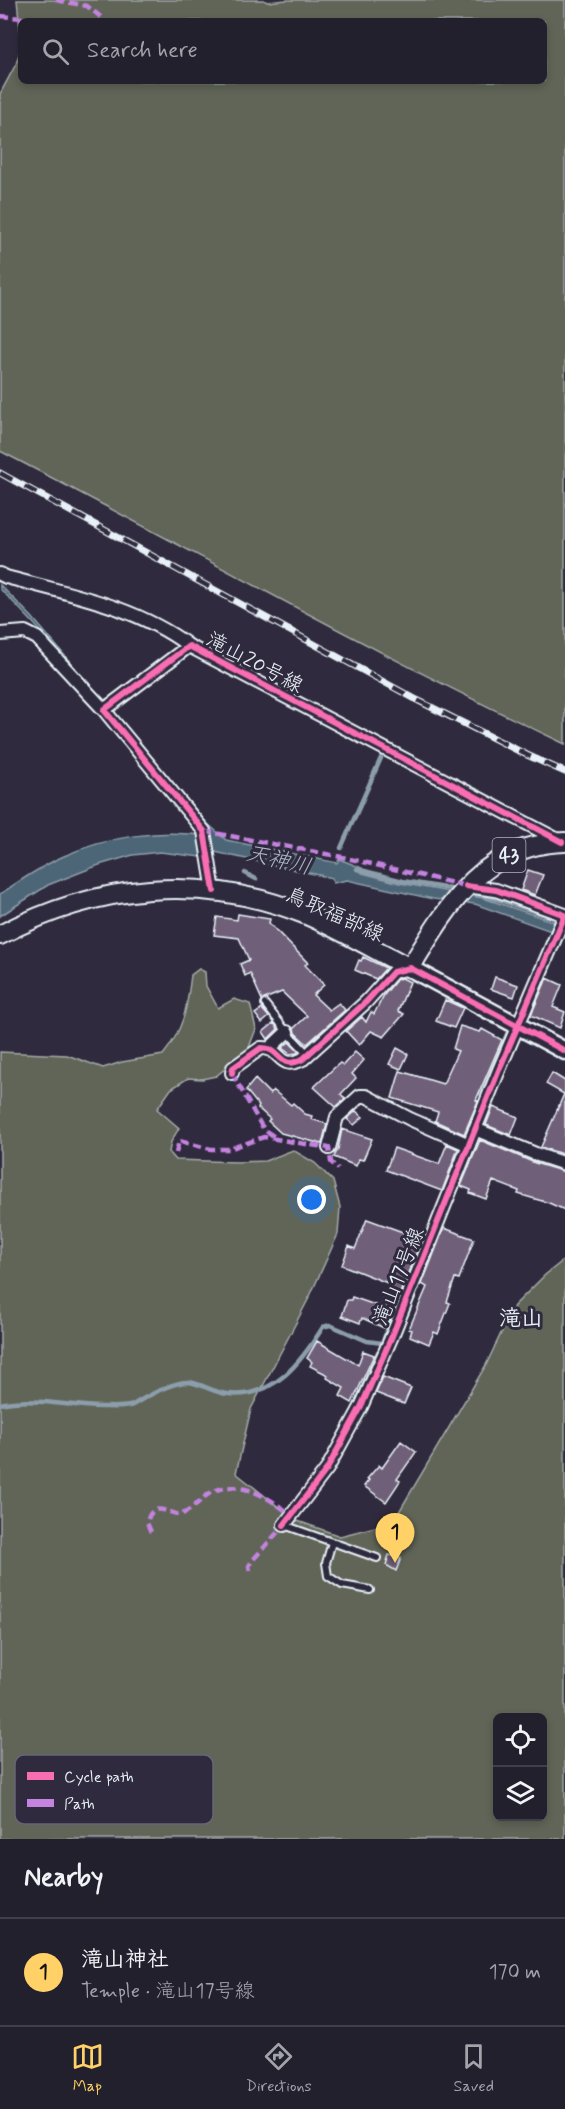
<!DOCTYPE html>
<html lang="en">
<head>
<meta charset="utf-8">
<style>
  :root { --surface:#23202e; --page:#2b2836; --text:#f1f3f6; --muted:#a3a3aa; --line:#403e4a; --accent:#ffd166 }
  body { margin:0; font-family:Mynerve,"Klee One",sans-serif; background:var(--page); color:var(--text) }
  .controls { position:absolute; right:18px; bottom:18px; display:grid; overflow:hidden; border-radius:9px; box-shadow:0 3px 9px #0003 }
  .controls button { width:54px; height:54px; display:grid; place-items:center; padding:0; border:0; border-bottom:2px solid var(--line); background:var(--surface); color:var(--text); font:30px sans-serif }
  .you { position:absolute; left:312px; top:1200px; width:21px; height:21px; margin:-15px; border:4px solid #fff; border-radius:50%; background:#1a73e8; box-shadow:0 0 0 9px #1a73e833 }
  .badge { display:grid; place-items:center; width:39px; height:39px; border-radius:50%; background:var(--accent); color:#111; font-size:20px; font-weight:700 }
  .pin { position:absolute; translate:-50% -50px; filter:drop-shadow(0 2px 3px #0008) }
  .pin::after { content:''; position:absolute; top:32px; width:21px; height:18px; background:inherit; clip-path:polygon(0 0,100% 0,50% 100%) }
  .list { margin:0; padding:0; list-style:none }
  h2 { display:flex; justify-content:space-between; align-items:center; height:78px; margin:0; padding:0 24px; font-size:26px }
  h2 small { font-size:20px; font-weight:400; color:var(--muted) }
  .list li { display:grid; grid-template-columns:39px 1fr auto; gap:18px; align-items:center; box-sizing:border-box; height:108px; padding:0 24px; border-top:2px solid var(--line) }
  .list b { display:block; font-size:22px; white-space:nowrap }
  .list p { margin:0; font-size:20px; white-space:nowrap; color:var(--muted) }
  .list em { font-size:20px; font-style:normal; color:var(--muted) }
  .icon { flex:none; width:33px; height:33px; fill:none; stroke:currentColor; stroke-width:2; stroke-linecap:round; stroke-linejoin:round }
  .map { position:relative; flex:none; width:565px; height:1839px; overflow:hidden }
  .search { position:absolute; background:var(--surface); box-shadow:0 3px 9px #0003; left:18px; right:18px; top:18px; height:66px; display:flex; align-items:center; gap:15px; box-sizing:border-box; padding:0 21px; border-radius:9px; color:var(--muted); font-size:22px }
  .sheet { height:186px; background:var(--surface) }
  nav { display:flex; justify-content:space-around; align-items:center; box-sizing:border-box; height:84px; border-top:2px solid var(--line); background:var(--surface); font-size:16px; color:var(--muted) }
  nav a { display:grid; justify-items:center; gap:3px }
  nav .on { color:var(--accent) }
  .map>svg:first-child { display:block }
  .green { fill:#606558; stroke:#a4aba8; stroke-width:1.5; fill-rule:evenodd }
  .water { fill:#4e6677; stroke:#8c9eab; stroke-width:1.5 }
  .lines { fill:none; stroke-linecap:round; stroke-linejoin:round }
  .stream { stroke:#8c9eab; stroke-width:4.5 }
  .building { fill:#705f79; stroke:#e8f1f8; stroke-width:1.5 }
  .lane-casing { stroke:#e8f1f8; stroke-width:10 }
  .street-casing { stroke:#e8f1f8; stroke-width:16 }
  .secondary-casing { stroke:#e8f1f8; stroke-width:21 }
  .primary-casing { stroke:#e8f1f8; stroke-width:22 }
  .lane { stroke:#2f2a3d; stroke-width:6 }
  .street { stroke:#2f2a3d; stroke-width:12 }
  .secondary { stroke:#2f2a3d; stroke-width:16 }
  .primary { stroke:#2f2a3d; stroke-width:18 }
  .rail-casing { stroke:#e8f1f8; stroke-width:7 }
  .rail { stroke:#2f2a3d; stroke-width:4.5; stroke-dasharray:14; stroke-linecap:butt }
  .quiet { stroke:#c483df; stroke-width:4.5; stroke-dasharray:9 4.5; stroke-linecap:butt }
  .cycleway-casing { stroke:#2f2a3d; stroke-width:10 }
  .cycleway { stroke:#f96db3; stroke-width:6 }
  .labels { text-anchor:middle; stroke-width:6; stroke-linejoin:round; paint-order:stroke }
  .shield { fill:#2f2a3d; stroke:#b0b5c0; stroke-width:1.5 }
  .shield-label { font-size:20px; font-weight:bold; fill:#e8f1f8 }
  .street-label { font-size:21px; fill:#e8f1f8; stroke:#2f2a3d }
  .water-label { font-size:22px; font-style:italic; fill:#aab9c4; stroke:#2f2a3d }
  .neighbourhood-label { font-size:22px; font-weight:bold; fill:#e8f1f8; stroke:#2f2a3d }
  .key { fill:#2f2a3d; stroke:#666675; stroke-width:1.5 }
  .key-label { font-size:16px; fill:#e8f1f8 }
</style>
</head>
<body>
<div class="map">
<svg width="565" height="1839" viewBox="0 0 565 1839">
  <rect width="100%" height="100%" fill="#2f2a3d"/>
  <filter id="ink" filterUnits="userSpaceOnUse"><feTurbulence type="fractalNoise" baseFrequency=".0167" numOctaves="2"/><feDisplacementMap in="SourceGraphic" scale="12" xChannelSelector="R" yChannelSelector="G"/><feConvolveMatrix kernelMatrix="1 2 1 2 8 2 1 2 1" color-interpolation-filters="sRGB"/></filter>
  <g filter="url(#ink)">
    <path class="green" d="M 17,0 L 264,0 L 267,2 L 287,0 L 565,0 L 565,744 C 373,653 189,548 0,451 L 0,94 L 16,64 L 21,48 L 21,81 L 544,81 L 544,21 L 21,21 L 21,39 Z
      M 199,969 L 205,972 L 206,986 L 218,1008 L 234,999 L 250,1004 L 256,1029 L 248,1050 L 216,1076 L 202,1079 L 188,1078 L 171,1089 L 157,1109 L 179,1128 L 171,1142 L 169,1152 L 176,1160 L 237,1162 L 265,1161 L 293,1150 L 315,1163 L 333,1181 L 340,1207 L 338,1234 L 310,1296 L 251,1409 L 236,1473 L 295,1520 L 340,1536 L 383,1525 L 396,1517 L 486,1365 L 514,1306 L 545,1275 L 565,1259 L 565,1839 L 0,1839 L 0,1052 L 67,1055 L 103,1068 L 122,1062 L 163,1055 C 184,1029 187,1008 191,975 ZM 498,1718 L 542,1718 L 542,1816 L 498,1816 Z"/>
    <path class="water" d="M 0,585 L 32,617 L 207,823 L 226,840 L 337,863 L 339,859 L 362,868 L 362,873 L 400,883 L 483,898 L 555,922 L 565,926 L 565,936 L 475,904 L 433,899 L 347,880 L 333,883 L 332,878 L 215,852 L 201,857 L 160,852 L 133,855 L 99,865 L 48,885 L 0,916 L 0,894 C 21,880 41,866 64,856 C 109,836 160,829 209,836 C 141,753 77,664 0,589 Z"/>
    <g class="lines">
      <path class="stream" d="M 341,848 L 381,758
        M 357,869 L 403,881 L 457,890
        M 245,873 L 256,879
        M 468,892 L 500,900 L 560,920
        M 481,1101 L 483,1095 L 481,1094 L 508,1032
        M 0,1404 C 33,1397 67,1406 101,1407 C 110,1407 120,1408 129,1406 C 133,1406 137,1402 141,1400 C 154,1393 173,1382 188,1382 C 201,1383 214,1393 228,1394 C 274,1399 301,1362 323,1327 L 330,1325 L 367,1341 L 382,1343 L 413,1267
        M 352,1413 L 378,1352"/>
    </g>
    <path class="building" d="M 528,870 L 543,875 L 535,895 L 521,890 Z
      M 238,914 L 270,919 L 269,923 L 308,963 L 305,965 L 324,985 L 313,995 L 329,1010 L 339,1003 L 345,1010 L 307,1044 L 295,1033 L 294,1028 L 307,1016 L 282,992 L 262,1000 L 250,973 L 245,976 L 240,964 L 249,960 L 239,938 L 214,935 L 217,917 L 237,920 Z
      M 363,957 L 386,968 L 376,979 L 355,970 L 359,960 L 361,961 Z
      M 495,977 L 518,985 L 514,997 L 491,989 Z
      M 402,978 L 410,982 L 398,1011 L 404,1014 L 384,1037 L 371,1031 L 359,1045 L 346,1031 L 362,1017 L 366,1022 L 371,1012 L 374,1014 L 384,995 L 397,979 Z
      M 547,978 L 562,985 L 553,1007 L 565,1012 L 560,1028 L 531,1015 Z
      M 445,1000 L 463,1008 L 454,1028 L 436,1021 Z
      M 262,1009 L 269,1017 L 262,1023 L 255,1014 Z
      M 274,1023 L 278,1029 L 268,1039 L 263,1032 Z
      M 460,1026 L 480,1032 L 482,1029 L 502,1040 L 476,1100 L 478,1101 L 464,1134 L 435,1121 L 438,1112 L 392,1098 L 400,1071 L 443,1084 L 458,1051 L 453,1049 Z
      M 289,1042 L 298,1051 L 297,1053 L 290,1054 L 282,1048 Z
      M 397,1048 L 408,1054 L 401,1069 L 389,1064 Z
      M 355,1052 L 364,1060 L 352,1074 L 356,1078 L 341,1094 L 345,1099 L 336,1107 L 314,1087 L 334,1068 L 340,1063 L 343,1065 Z
      M 552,1073 L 565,1081 L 565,1155 L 541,1147 L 564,1094 L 546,1084 Z
      M 255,1079 L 270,1094 L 273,1090 L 291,1105 L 293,1103 L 305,1114 L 312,1116 L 311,1119 L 327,1124 L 322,1144 L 281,1133 L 268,1121 L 270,1119 L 258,1108 L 259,1106 L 246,1090 Z
      M 493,1107 L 518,1117 L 511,1135 L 486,1125 Z
      M 356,1111 L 363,1117 L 354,1125 L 347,1119 Z
      M 342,1129 L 372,1139 L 363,1160 L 359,1159 L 356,1166 L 334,1157 L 338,1149 Z
      M 480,1140 L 535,1163 L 565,1172 L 565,1210 L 549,1203 L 518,1194 L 519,1191 L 493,1181 L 486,1199 L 470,1193 L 471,1190 L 461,1186 Z
      M 447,1144 L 458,1149 L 442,1191 L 386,1170 L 394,1148 L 439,1164 Z
      M 367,1219 L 422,1239 L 389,1320 L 384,1328 L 362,1318 L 360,1323 L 342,1316 L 347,1300 L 351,1300 L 352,1297 L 381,1307 L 390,1284 L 342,1265 L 349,1246 L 355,1249 Z
      M 444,1228 L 474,1239 L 459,1279 L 455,1278 L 447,1302 L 450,1303 L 438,1334 L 434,1332 L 429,1344 L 410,1336 L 412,1330 L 409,1329 L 427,1287 L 422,1284 Z
      M 317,1341 L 358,1365 L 363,1351 L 374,1355 L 352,1403 L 340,1396 L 344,1388 L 327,1378 L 328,1375 L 310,1366 L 312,1362 L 307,1358 Z
      M 383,1377 L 411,1388 L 404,1404 L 376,1393 Z
      M 401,1441 L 416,1452 L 397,1479 L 400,1481 L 386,1502 L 364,1486 L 369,1480 L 367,1479 L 379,1465 L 382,1468 Z
      M 389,1555 L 401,1558 L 396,1571 L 386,1565 Z"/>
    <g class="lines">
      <defs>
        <path id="lane" d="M 265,1004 L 287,1032 L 308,1054
          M 284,1525 L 377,1558
          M 332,1542 L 326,1563 L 328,1576 L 342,1585 L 370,1590"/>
        <path id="street" d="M 0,574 L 6,577 C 69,594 136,606 189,646
          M 0,634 L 25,632 L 37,638 L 104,710
          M 214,891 L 204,831 L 104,710 L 189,646 L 562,842
          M 269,1049 L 287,1032
          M 232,1073 L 233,1068 L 261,1048 C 282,1047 278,1072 303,1059 L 366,1002 L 393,972 L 410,968
          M 475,1129 L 538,1155 L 565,1164
          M 329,1148 L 337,1117 L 360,1096 L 366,1096 L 410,1119 L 469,1145
          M 284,1525 L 327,1469 L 361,1407 L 392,1336 L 499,1070 L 565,915 L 496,890 L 466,886"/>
        <path id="secondary" d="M 410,968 L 565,1051"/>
        <path id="primary" d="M 0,935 C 97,884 201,873 304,914 C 340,929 375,950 410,968 C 448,906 483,844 565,842"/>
      </defs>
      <use href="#lane" class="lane-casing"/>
      <use href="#street" class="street-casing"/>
      <use href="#secondary" class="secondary-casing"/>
      <use href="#primary" class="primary-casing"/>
      <use href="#lane" class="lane"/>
      <use href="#street" class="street"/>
      <use href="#secondary" class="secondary"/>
      <use href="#primary" class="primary"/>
      <defs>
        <path id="rail" d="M 0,473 L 417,700 L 527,755 L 565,772"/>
      </defs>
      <use href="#rail" class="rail-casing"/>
      <use href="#rail" class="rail"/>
      <path class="quiet" d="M 56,0 L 87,6 L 102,18 L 102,21
        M 0,16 L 56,21
        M 204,831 L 342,857 L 466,886
        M 232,1073 L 261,1125 L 266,1131 L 275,1137
        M 176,1153 L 179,1141 L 211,1149 L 229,1149 L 264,1137 L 329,1148 L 331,1162 L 338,1169
        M 151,1532 L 147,1523 C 151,1501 166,1512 180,1515 C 192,1511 199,1500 210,1493 C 239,1477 269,1498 292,1515
        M 250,1571 L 249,1566 L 252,1561 L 284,1525"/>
      <defs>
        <path id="cycleway" d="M 214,891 L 204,831 L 104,710 L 189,646 L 562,842
          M 232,1073 L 233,1068 L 261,1048 C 282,1047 278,1072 303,1059 L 366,1002 L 393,972 L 410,968 L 565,1051
          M 284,1525 L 327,1469 L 361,1407 L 392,1336 L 499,1070 L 565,915 L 496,890 L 466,886"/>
      </defs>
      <use href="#cycleway" class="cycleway-casing"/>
      <use href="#cycleway" class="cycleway"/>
    </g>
  </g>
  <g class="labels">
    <rect class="shield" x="492.5" y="838" width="33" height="34" rx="4.5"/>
    <g class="shield-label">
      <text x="509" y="862">43</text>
    </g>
    <g class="street-label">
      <text transform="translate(255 662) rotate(28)" y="7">滝山20号線</text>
      <text transform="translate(335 914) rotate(24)" y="7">鳥取福部線</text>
      <text transform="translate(398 1276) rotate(-68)" y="7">滝山17号線</text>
    </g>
    <g class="water-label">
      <text transform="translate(279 859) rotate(13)" y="8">天神川</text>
    </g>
    <g class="neighbourhood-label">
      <text x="521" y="1325">滝山</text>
    </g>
  </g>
  <rect x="15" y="1755" width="198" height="69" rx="9" class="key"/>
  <rect x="27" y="1772" width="27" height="8" fill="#f96db3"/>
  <rect x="27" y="1799" width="27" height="8" fill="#c483df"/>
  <g class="key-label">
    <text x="64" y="1782">Cycle path</text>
    <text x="64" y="1809">Path</text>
  </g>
</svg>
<div class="controls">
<button><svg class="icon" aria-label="locate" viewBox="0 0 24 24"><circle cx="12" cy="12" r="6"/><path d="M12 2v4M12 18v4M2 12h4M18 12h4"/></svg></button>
<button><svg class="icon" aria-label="layers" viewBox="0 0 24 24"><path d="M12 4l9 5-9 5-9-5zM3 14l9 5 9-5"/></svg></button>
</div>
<div class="you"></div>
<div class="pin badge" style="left:395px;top:1563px">1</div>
<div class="search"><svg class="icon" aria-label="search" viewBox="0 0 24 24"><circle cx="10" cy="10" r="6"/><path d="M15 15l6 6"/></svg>Search here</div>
</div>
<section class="sheet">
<h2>Nearby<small></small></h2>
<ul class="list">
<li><span class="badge">1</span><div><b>滝山神社</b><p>Temple · 滝山17号線</p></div><em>170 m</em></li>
</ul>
</section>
<nav>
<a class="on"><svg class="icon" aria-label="map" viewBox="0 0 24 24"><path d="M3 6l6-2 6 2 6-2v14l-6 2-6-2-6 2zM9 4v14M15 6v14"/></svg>Map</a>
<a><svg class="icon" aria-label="directions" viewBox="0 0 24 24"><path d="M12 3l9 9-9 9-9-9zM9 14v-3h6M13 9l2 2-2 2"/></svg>Directions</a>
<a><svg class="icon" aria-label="saved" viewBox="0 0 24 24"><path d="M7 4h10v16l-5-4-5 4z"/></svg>Saved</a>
</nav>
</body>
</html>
